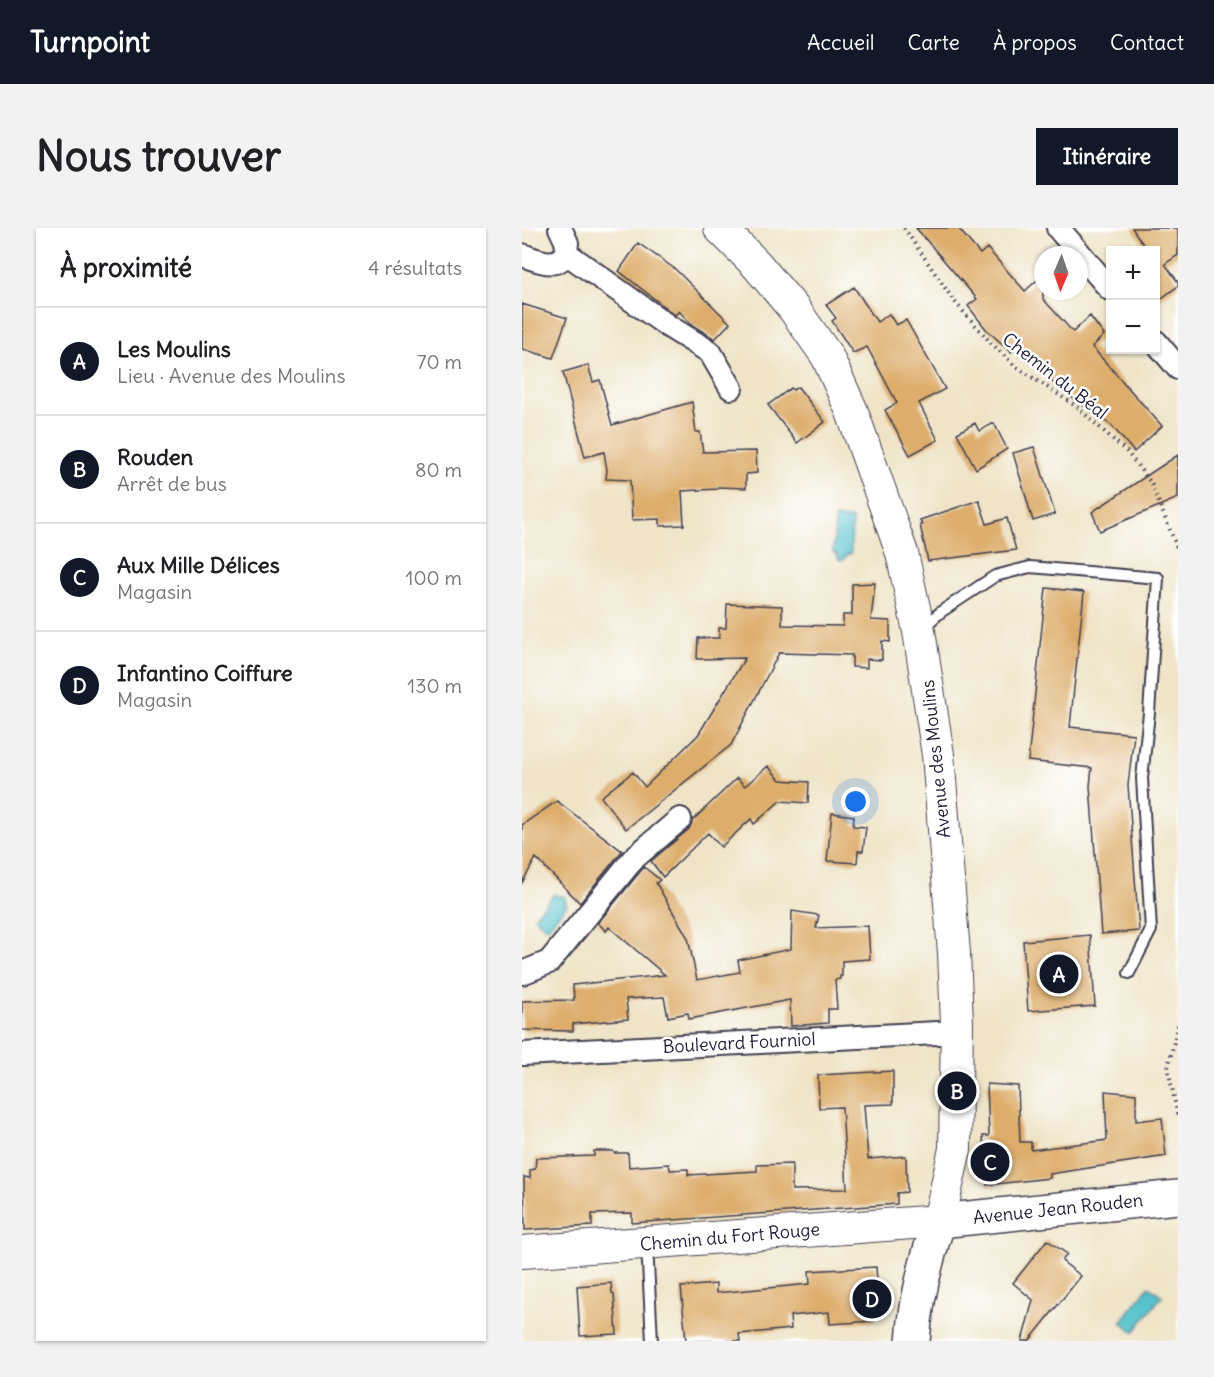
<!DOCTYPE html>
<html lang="fr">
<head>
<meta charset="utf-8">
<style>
  :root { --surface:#fff; --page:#f2f2f2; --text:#202124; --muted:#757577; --line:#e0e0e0; --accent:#111827 }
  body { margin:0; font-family:Delius,sans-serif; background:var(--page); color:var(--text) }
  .controls { position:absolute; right:18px; top:18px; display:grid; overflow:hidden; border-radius:0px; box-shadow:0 2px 4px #0004 }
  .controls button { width:54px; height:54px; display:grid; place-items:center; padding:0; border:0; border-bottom:2px solid var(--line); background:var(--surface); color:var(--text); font:30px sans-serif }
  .compass { position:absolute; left:512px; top:18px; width:54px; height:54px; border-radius:50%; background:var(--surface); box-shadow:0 2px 4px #0004; rotate:182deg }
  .you { position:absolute; left:334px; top:574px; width:21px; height:21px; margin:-15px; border:4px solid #fff; border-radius:50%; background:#1a73e8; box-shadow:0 0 0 9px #1a73e833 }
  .badge { display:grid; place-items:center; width:39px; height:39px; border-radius:50%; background:var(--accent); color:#fff; font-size:20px; font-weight:700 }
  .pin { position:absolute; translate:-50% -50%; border:3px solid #fff; box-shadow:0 2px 6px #0006 }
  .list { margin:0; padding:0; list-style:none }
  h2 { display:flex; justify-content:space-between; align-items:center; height:78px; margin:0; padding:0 24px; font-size:26px }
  h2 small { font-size:20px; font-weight:400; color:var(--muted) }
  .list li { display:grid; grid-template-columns:39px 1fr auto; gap:18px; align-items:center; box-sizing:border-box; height:108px; padding:0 24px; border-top:2px solid var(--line) }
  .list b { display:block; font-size:22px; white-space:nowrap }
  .list p { margin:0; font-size:20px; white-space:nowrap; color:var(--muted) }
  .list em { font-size:20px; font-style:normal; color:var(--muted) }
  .map { position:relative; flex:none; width:656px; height:1113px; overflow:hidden; border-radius:0px }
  header { display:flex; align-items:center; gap:36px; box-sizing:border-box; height:84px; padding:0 30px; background:var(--accent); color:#fff }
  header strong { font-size:28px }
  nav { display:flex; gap:33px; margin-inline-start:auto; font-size:21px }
  .intro { display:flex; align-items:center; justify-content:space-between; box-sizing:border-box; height:144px; padding:0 36px }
  h1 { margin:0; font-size:42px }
  .button { padding:15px 27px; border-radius:0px; background:var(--accent); color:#fff; font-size:21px; font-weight:700 }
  main { display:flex; gap:36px; padding:0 36px }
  aside { flex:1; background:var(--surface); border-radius:0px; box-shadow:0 2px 4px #0004 }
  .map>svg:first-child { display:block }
  .water { fill:#54c1cb; stroke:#3b7283; stroke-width:1.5 }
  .building { fill:#ddad6c }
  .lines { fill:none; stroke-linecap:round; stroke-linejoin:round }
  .lane-casing { stroke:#413f50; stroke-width:14 }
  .street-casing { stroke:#413f50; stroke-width:26 }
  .secondary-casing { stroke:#413f50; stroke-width:34 }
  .primary-casing { stroke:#413f50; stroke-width:36 }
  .path { stroke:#413f50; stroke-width:4; stroke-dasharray:1.5 4.5; stroke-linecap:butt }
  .lane { stroke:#fff; stroke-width:10 }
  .street { stroke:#fff; stroke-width:22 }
  .secondary { stroke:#fff; stroke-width:32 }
  .primary { stroke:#fff; stroke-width:33 }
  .labels { text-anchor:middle; stroke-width:5; stroke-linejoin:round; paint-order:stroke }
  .street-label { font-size:18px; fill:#22223b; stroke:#fff }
</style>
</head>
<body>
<header>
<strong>Turnpoint</strong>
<nav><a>Accueil</a><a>Carte</a><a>À propos</a><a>Contact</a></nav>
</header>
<div class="intro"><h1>Nous trouver</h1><a class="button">Itinéraire</a></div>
<main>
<aside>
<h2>À proximité<small>4 résultats</small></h2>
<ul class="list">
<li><span class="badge">A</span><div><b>Les Moulins</b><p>Lieu · Avenue des Moulins</p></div><em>70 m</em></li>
<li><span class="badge">B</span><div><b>Rouden</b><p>Arrêt de bus</p></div><em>80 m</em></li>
<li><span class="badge">C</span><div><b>Aux Mille Délices</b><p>Magasin</p></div><em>100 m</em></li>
<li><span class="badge">D</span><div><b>Infantino Coiffure</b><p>Magasin</p></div><em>130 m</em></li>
</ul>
</aside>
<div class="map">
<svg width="656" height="1113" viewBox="0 0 656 1113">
  <rect width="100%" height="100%" fill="#fff"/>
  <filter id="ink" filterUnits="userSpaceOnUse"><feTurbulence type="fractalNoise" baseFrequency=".0167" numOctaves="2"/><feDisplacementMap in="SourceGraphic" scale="12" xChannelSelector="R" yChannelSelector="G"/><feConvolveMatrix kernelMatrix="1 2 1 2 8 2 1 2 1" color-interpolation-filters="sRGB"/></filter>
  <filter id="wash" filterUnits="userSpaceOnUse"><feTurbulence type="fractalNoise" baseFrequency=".008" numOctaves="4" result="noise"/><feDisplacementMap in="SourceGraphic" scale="24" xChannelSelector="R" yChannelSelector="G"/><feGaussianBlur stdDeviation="1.35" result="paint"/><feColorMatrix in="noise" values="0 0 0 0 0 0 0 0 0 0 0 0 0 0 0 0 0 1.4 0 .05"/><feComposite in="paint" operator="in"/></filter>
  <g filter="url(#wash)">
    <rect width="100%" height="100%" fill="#efe4c8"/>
    <path class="water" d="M 313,290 L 330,291 L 329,326 L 325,326 L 322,332 L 317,332 L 314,325 L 311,325 Z
      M 32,666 L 35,668 L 42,668 L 45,677 L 25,700 L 12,689 Z
      M 627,1058 L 640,1068 L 612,1104 L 599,1094 Z"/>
    <g id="blocks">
      <path class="building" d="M 394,0 L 436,0 L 458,26 L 465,20 L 503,63 L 521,47 L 521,71 L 551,104 L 568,88 L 582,107 L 570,119 L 640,198 L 612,224 L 590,198 L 535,159 L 499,118 L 489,124 L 464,101 L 446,78 L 455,71 Z
        M 610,0 L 656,0 L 656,27 L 643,36 L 656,54 L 656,58 L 633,75 L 633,22 L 625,22 Z
        M 116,15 L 153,41 L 208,95 L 193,111 L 170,97 L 157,83 L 153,87 L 97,43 Z
        M 332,59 L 355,94 L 367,86 L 374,97 L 384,92 L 423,161 L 397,175 L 416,212 L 388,227 L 363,182 L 375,175 L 345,119 L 331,125 L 310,93 L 314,90 L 304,77 Z
        M 0,76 L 45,90 L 31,130 L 0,121 Z
        M 66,137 L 71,154 L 78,152 L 90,197 L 170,174 L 174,204 L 178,204 L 181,224 L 234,223 L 235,245 L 224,246 L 224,260 L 196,259 L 196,261 L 160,263 L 162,297 L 138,298 L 138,291 L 110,292 L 108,252 L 84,251 L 85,242 L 82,224 L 63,229 L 41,144 Z
        M 276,159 L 303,194 L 275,215 L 246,177 L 269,160 L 271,162 Z
        M 453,195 L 457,203 L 472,195 L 485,221 L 454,241 L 435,205 Z
        M 512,219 L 533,286 L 511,293 L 491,225 Z
        M 656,227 L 656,270 L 578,303 L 570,284 Z
        M 457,272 L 465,296 L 485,290 L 494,322 L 406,333 L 398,297 L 400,297 L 398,292 Z
        M 353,355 L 349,392 L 368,393 L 368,414 L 360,413 L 360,432 L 345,431 L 345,440 L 330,439 L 330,427 L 257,425 L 209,517 L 104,601 L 79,569 L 111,544 L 123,559 L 176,507 L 223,430 L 175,431 L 176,410 L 197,410 L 197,400 L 204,400 L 205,376 L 260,378 L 260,397 L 321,398 L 321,387 L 330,387 L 330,356 Z
        M 524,360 L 562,364 L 548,499 L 612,506 L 606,557 L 617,703 L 579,706 L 568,558 L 570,540 L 506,533 Z
        M 246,538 L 258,552 L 287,554 L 286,575 L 258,573 L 232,596 L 229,591 L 199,619 L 186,605 L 141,649 L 129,633 L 167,601 L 171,592 L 215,550 L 223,558 Z
        M 35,573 L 100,623 L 58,675 L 14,630 L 0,655 L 0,597 Z
        M 310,585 L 332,588 L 331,598 L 344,599 L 341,623 L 336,623 L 335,635 L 305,633 Z
        M 122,639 L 138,652 L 134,655 L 166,710 L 175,752 L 218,744 L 216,732 L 269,721 L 270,683 L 297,687 L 294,700 L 346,698 L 348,731 L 320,733 L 320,748 L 318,748 L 318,751 L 313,752 L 315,781 L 306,781 L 306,795 L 269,798 L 268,772 L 167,791 L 166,785 L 146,789 L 142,769 L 104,771 L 106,791 L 51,796 L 51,803 L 0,802 L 0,773 L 52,772 L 51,757 L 143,747 L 87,699 L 84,703 L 76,695 Z
        M 568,707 L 573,778 L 506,783 L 501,713 Z
        M 371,843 L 371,876 L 342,877 L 346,931 L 384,928 L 385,964 L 375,965 L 375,976 L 110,995 L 110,985 L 70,986 L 70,998 L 3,1002 L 2,949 L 8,950 L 8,942 L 13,941 L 14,930 L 72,928 L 72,923 L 91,923 L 92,925 L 106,925 L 107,939 L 147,936 L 148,942 L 166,941 L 166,947 L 235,943 L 235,937 L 270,936 L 270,962 L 325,961 L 320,879 L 297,880 L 296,847 Z
        M 465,856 L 496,858 L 498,914 L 509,914 L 509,922 L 585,912 L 583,863 L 614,866 L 614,893 L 640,890 L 644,928 L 528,946 L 528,950 L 465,957 L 461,908 L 467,908 Z
        M 525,1012 L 545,1026 L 540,1033 L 559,1048 L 507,1113 L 500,1113 L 511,1072 L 491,1055 Z
        M 354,1039 L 357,1079 L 352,1080 L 352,1093 L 308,1096 L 307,1084 L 268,1088 L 269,1101 L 217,1106 L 218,1113 L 164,1113 L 159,1059 L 194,1056 L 194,1065 L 288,1056 L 287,1043 Z
        M 89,1055 L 90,1065 L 92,1066 L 95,1106 L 58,1108 L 55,1058 Z"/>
    </g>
  </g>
  <g filter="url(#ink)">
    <use href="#blocks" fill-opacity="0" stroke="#413f50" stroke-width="1.5"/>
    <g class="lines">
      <defs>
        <path id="lane" d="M 400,400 L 420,383 L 473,348 L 508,339 L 636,350 L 627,485 L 620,550 L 629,702 L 607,745
          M 125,1016 L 130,1113"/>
        <path id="street" d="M 38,0 L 45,15 L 44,25
          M 536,0 L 588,61
          M 44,25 L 146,98 L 188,124 L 209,160
          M 0,27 C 15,32 35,42 44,25
          M 634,114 L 656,140
          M 0,745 L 27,734 L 112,630 L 158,591
          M 0,826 L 435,804"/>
        <path id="secondary" d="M 0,1024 L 417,993 L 433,921 L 435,795 L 432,725 L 416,527 L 397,403 L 380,325 L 329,181 L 305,128 L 272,81 L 234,36 L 198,0"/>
        <path id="primary" d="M 391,1113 C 394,1072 404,1032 417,993 L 656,969"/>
      </defs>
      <use href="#lane" class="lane-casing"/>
      <use href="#street" class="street-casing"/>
      <use href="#secondary" class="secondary-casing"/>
      <use href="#primary" class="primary-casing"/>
      <path class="path" d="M 382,0 L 432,73 L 469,115 L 493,138 L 554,178 L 605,224 L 629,255 L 656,322
        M 656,797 L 646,840 L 656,889"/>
      <use href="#lane" class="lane"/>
      <use href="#street" class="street"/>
      <use href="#secondary" class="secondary"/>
      <use href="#primary" class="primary"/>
    </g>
  </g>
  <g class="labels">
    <g class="street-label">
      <text transform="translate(533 148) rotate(38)" y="6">Chemin du Béal</text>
      <text transform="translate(414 531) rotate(-96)" y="6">Avenue des Moulins</text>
      <text transform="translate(217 815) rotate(-3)" y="6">Boulevard Fourniol</text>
      <text transform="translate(536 981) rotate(-6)" y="6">Avenue Jean Rouden</text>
      <text transform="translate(208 1009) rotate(-5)" y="6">Chemin du Fort Rouge</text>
    </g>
  </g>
</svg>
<div class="controls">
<button>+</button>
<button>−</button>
</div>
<svg class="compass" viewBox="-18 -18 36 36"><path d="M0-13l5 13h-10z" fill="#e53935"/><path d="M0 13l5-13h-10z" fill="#757577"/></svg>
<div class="you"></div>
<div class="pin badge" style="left:537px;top:746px">A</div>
<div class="pin badge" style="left:435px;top:863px">B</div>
<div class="pin badge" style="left:468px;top:934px">C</div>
<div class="pin badge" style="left:350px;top:1071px">D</div>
</div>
</main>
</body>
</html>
